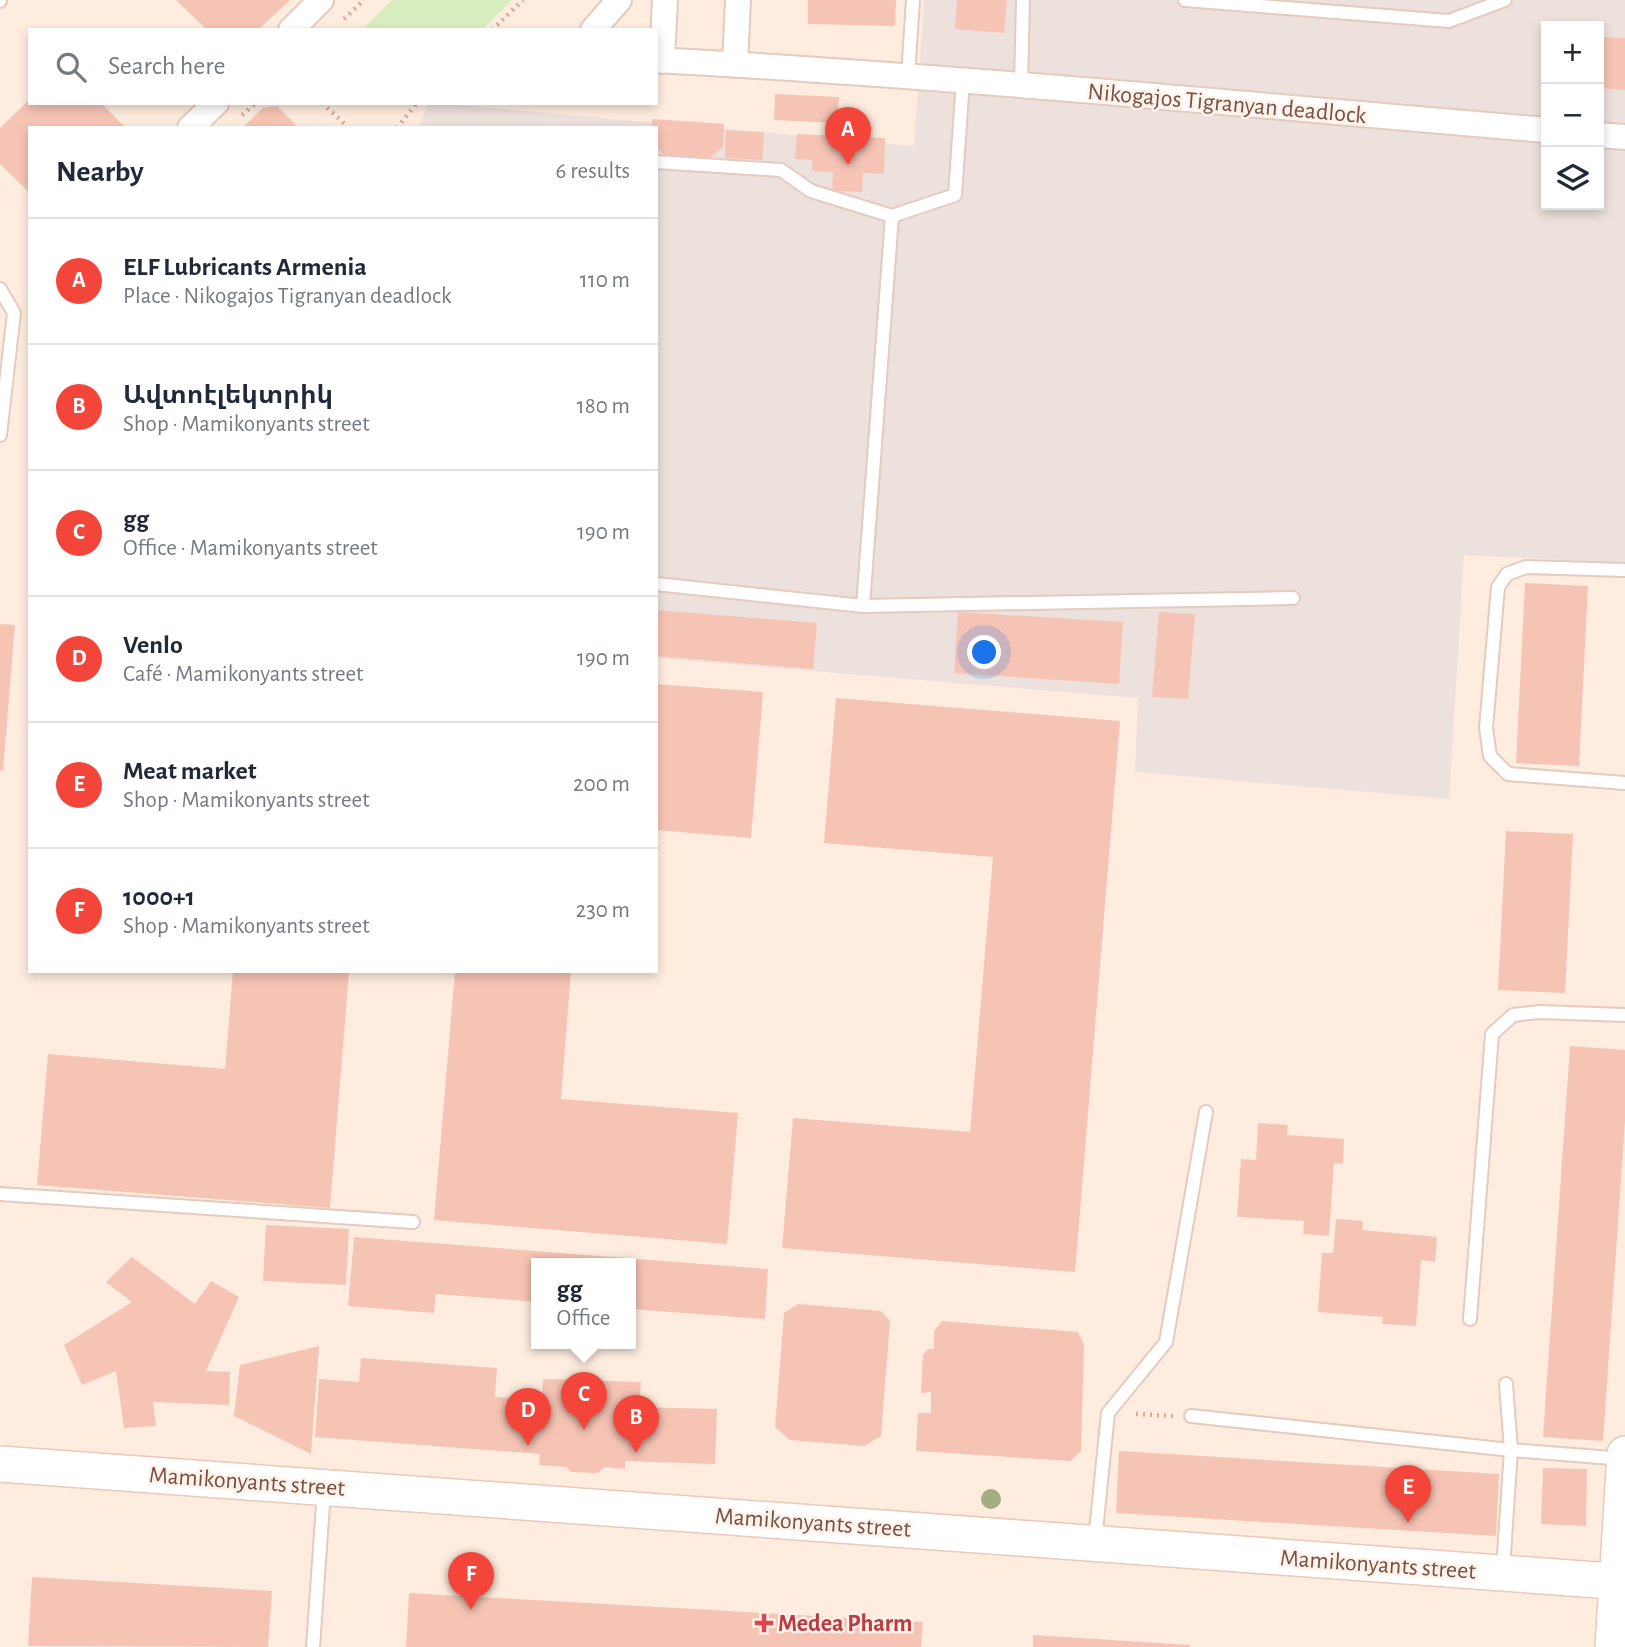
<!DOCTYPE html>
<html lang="en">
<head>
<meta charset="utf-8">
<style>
  :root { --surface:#fff; --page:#f2f2f3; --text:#1f2937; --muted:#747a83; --line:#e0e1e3; --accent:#f34539 }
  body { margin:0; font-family:"Alegreya Sans","Noto Sans Armenian",sans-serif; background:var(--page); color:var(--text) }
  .controls { position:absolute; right:21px; top:21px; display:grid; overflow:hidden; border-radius:0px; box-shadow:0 4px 10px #0003 }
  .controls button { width:63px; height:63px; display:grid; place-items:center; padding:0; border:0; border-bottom:2px solid var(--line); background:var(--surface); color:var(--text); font:35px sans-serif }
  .you { position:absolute; left:985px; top:653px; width:24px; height:24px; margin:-18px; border:5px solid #fff; border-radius:50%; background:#1a73e8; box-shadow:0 0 0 10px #1a73e833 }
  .badge { display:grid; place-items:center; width:46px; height:46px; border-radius:50%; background:var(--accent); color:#fff; font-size:23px; font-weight:700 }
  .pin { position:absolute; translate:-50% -58px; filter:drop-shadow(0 2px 4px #0008) }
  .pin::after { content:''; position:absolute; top:37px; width:24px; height:21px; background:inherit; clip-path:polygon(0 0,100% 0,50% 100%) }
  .popup { position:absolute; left:531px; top:1258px; width:105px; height:91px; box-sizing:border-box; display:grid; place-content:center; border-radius:0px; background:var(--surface); filter:drop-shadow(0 2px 5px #0005); font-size:23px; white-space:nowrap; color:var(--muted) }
  .popup b { font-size:26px; color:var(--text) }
  .popup::after { content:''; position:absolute; left:50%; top:100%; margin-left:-14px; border:14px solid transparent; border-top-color:var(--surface) }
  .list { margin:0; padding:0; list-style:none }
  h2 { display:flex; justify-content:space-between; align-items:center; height:91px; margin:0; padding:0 28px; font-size:30px }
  h2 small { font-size:23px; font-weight:400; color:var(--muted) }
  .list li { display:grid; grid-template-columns:46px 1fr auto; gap:21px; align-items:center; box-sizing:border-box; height:126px; padding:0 28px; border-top:2px solid var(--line) }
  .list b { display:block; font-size:26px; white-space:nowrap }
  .list p { margin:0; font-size:23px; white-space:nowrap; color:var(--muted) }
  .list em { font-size:23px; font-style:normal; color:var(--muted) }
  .icon { flex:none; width:38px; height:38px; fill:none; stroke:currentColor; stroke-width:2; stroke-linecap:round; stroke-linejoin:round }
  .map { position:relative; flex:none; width:1625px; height:1647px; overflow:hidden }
  .search { position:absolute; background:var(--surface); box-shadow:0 4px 10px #0003; left:28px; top:28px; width:630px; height:77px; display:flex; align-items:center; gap:18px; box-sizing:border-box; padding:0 24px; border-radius:0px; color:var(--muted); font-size:26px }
  .panel { position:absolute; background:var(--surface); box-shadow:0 4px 10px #0003; left:28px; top:126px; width:630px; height:847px; border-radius:0px }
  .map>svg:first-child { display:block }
  .industrial { fill:#ece1dc; fill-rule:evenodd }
  .green { fill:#d8edbd }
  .building { fill:#f6c4b5 }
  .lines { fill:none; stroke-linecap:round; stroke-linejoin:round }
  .lane-casing { stroke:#e5cabe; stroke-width:16 }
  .street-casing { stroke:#e5cabe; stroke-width:28 }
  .secondary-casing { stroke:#eac9ba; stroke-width:38 }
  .path { stroke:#daa798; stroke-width:4.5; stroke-dasharray:2 5; stroke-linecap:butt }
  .lane { stroke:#fff; stroke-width:12 }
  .street { stroke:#fff; stroke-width:24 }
  .secondary { stroke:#fff; stroke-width:35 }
  .tree { fill:#a2ad84 }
  .health-dot { fill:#e0444e; stroke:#fff2e8; stroke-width:2.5 }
  .labels { text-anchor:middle; stroke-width:5; stroke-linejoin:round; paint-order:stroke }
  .street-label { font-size:24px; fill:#774f45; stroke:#fff2e8 }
  .health-label { font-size:24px; font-weight:bold; fill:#be3a42; stroke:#fff2e8; text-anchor:start }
</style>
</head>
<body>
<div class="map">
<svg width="1625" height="1647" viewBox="0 0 1625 1647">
  <rect width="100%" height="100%" fill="#feeddf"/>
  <path class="industrial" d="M 924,0 L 1625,0 L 1625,563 L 1464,555 L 1449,799 L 1135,772 L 1138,698 L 656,658 L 656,128 L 418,128 L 429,103 L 437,103 L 914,146 ZM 1546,26 L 1599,26 L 1599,205 L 1546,205 Z"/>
  <path class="green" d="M 392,0 L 512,0 L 482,30 L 362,30 Z"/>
  <path class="building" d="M 176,0 L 290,0 L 258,30 L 207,30 Z
    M 808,0 L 896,0 L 895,26 L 808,24 Z
    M 957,0 L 1007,0 L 1004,33 L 955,29 Z
    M 1599,37 L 1625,38 L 1625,90 L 1599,88 Z
    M 775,94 L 839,97 L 837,123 L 774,120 Z
    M 30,99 L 30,103 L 101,103 L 126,128 L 30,128 L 30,193 L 0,164 L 0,128 Z
    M 277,106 L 299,128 L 242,128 L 263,108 Z
    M 652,119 L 724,124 L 723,147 L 709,159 L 665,156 L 656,146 L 656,128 L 652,128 Z
    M 726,130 L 764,132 L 762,160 L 725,158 Z
    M 797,134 L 885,138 L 884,174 L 863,173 L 862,192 L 832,191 L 833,172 L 812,171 L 812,160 L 795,159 Z
    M 1525,583 L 1588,586 L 1579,766 L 1516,763 Z
    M 656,610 L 817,623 L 813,669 L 656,656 Z
    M 958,612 L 1123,622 L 1119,684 L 954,673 Z
    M 1159,612 L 1195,614 L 1188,699 L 1152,697 Z
    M 0,624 L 15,625 L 3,771 L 0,770 Z
    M 656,684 L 763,692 L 751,838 L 656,830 Z
    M 836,698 L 1120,721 L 1075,1272 L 782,1248 L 793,1118 L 970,1132 L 993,857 L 824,843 Z
    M 1506,831 L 1573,834 L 1565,993 L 1498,990 Z
    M 233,971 L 349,971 L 330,1208 L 37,1185 L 48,1054 L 225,1069 Z
    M 455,971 L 571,971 L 561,1099 L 738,1113 L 727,1244 L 434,1220 Z
    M 1570,1046 L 1625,1050 L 1625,1121 L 1603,1441 L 1543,1437 Z
    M 1258,1123 L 1288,1125 L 1287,1135 L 1344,1139 L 1343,1164 L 1334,1163 L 1329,1236 L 1303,1234 L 1304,1221 L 1237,1217 L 1241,1159 L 1256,1160 Z
    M 1336,1219 L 1363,1221 L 1362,1230 L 1437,1237 L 1435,1262 L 1421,1260 L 1416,1326 L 1382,1324 L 1383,1317 L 1318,1312 L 1322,1253 L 1333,1253 Z
    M 266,1225 L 349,1229 L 346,1285 L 263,1281 Z
    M 354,1237 L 768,1269 L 765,1319 L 631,1309 L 631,1264 L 537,1264 L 537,1302 L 436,1294 L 434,1313 L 348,1306 Z
    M 132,1257 L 195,1304 L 211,1281 L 239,1297 L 206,1371 L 230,1372 L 229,1405 L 153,1402 L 156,1426 L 124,1428 L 116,1371 L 82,1385 L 64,1345 L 132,1302 L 106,1282 Z
    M 798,1304 L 881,1311 L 890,1321 L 881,1436 L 864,1446 L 790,1440 L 775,1427 L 784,1313 Z
    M 942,1321 L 1078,1332 L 1084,1345 L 1081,1451 L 1070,1461 L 916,1451 L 918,1413 L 931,1413 L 931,1392 L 921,1393 L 923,1355 L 928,1349 L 934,1349 L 934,1331 Z
    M 319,1346 L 311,1454 L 234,1416 L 240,1365 Z
    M 361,1358 L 497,1368 L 495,1397 L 542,1399 L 543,1379 L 641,1382 L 639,1407 L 717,1409 L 715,1464 L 625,1461 L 625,1469 L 605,1467 L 597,1473 L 571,1472 L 566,1467 L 539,1465 L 540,1454 L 315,1437 L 319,1379 L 359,1382 Z
    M 1119,1451 L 1499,1474 L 1496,1536 L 1116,1513 Z
    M 1543,1468 L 1587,1469 L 1586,1526 L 1541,1524 Z
    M 32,1577 L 272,1591 L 268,1647 L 28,1646 Z
    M 409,1593 L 923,1622 L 921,1647 L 406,1647 Z
    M 1033,1635 L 1190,1645 L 1190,1647 L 1033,1647 Z"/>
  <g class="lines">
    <defs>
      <path id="lane" d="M 1185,0 L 1449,21 L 1505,0
        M 0,1 L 0,0
        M 908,76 L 913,0
        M 1021,85 L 1023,0
        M 656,162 L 781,170 L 811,191 L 892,216 L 955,195 L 963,80
        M 0,289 L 14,313 L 0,435
        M 1625,570 L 1526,567 L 1507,574 L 1498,587 L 1486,728 L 1490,756 L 1508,774 L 1625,783
        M 656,584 L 863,606 L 1293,598
        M 863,606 L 892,216
        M 0,1194 L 413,1222
        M 1470,1319 L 1492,1034 L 1513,1015 L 1539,1012 L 1625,1015
        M 1191,1416 L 1511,1450 L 1624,1459
        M 1095,1541 L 1108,1413 L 1166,1342 L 1206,1112
        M 1503,1569 L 1511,1450 L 1506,1384
        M 313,1647 L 324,1490"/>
      <path id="street" d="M 291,30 L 321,0
        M 593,30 L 619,0
        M 656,60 C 953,76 1250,105 1546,130
        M 662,61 L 665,0
        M 735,64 L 738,0
        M 190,128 L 216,103
        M 1599,135 L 1625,137"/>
      <path id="secondary" d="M 0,1464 L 1625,1582
        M 1613,1647 L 1625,1454"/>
    </defs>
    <use href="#lane" class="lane-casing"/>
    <use href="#street" class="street-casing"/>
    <use href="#secondary" class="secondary-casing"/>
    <path class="path" d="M 344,19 L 364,0
      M 492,30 L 523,0
      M 322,103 L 349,128
      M 242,115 L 256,103
      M 397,128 L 417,103
      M 1136,1414 L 1173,1416"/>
    <use href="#lane" class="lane"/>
    <use href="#street" class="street"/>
    <use href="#secondary" class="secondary"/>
  </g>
  <circle class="tree" cx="991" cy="1499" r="10"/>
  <path class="health-dot" d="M760.5 1612.5h7v7h7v7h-7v7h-7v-7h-7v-7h7z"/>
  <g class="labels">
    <g class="street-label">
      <text transform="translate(1227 103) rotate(5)" y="8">Nikogajos Tigranyan deadlock</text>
      <text transform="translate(247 1481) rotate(4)" y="8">Mamikonyants street</text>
      <text transform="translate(813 1522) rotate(4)" y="8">Mamikonyants street</text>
      <text transform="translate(1378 1564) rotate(4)" y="8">Mamikonyants street</text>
    </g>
    <g class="health-label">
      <text x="778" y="1631">Medea Pharm</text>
    </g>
  </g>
</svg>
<div class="controls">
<button>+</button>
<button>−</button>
<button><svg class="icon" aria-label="layers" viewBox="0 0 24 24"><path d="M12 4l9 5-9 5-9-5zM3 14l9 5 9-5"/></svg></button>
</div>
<div class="you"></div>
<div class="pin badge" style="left:848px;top:165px">A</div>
<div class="pin badge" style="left:636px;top:1453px">B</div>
<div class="pin badge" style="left:584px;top:1430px">C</div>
<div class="popup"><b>gg</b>Office</div>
<div class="pin badge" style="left:528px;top:1446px">D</div>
<div class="pin badge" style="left:1408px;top:1523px">E</div>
<div class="pin badge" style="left:471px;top:1610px">F</div>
<div class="search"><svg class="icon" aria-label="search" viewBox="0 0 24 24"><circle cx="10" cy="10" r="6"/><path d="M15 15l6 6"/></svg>Search here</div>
<section class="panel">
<h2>Nearby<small>6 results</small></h2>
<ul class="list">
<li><span class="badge">A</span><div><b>ELF Lubricants Armenia</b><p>Place · Nikogajos Tigranyan deadlock</p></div><em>110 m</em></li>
<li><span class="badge">B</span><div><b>Ավտոէլեկտրիկ</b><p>Shop · Mamikonyants street</p></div><em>180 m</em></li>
<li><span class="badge">C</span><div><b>gg</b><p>Office · Mamikonyants street</p></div><em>190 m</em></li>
<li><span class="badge">D</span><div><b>Venlo</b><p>Café · Mamikonyants street</p></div><em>190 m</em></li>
<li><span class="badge">E</span><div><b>Meat market</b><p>Shop · Mamikonyants street</p></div><em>200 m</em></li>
<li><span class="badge">F</span><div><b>1000+1</b><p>Shop · Mamikonyants street</p></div><em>230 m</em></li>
</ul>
</section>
</div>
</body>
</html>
